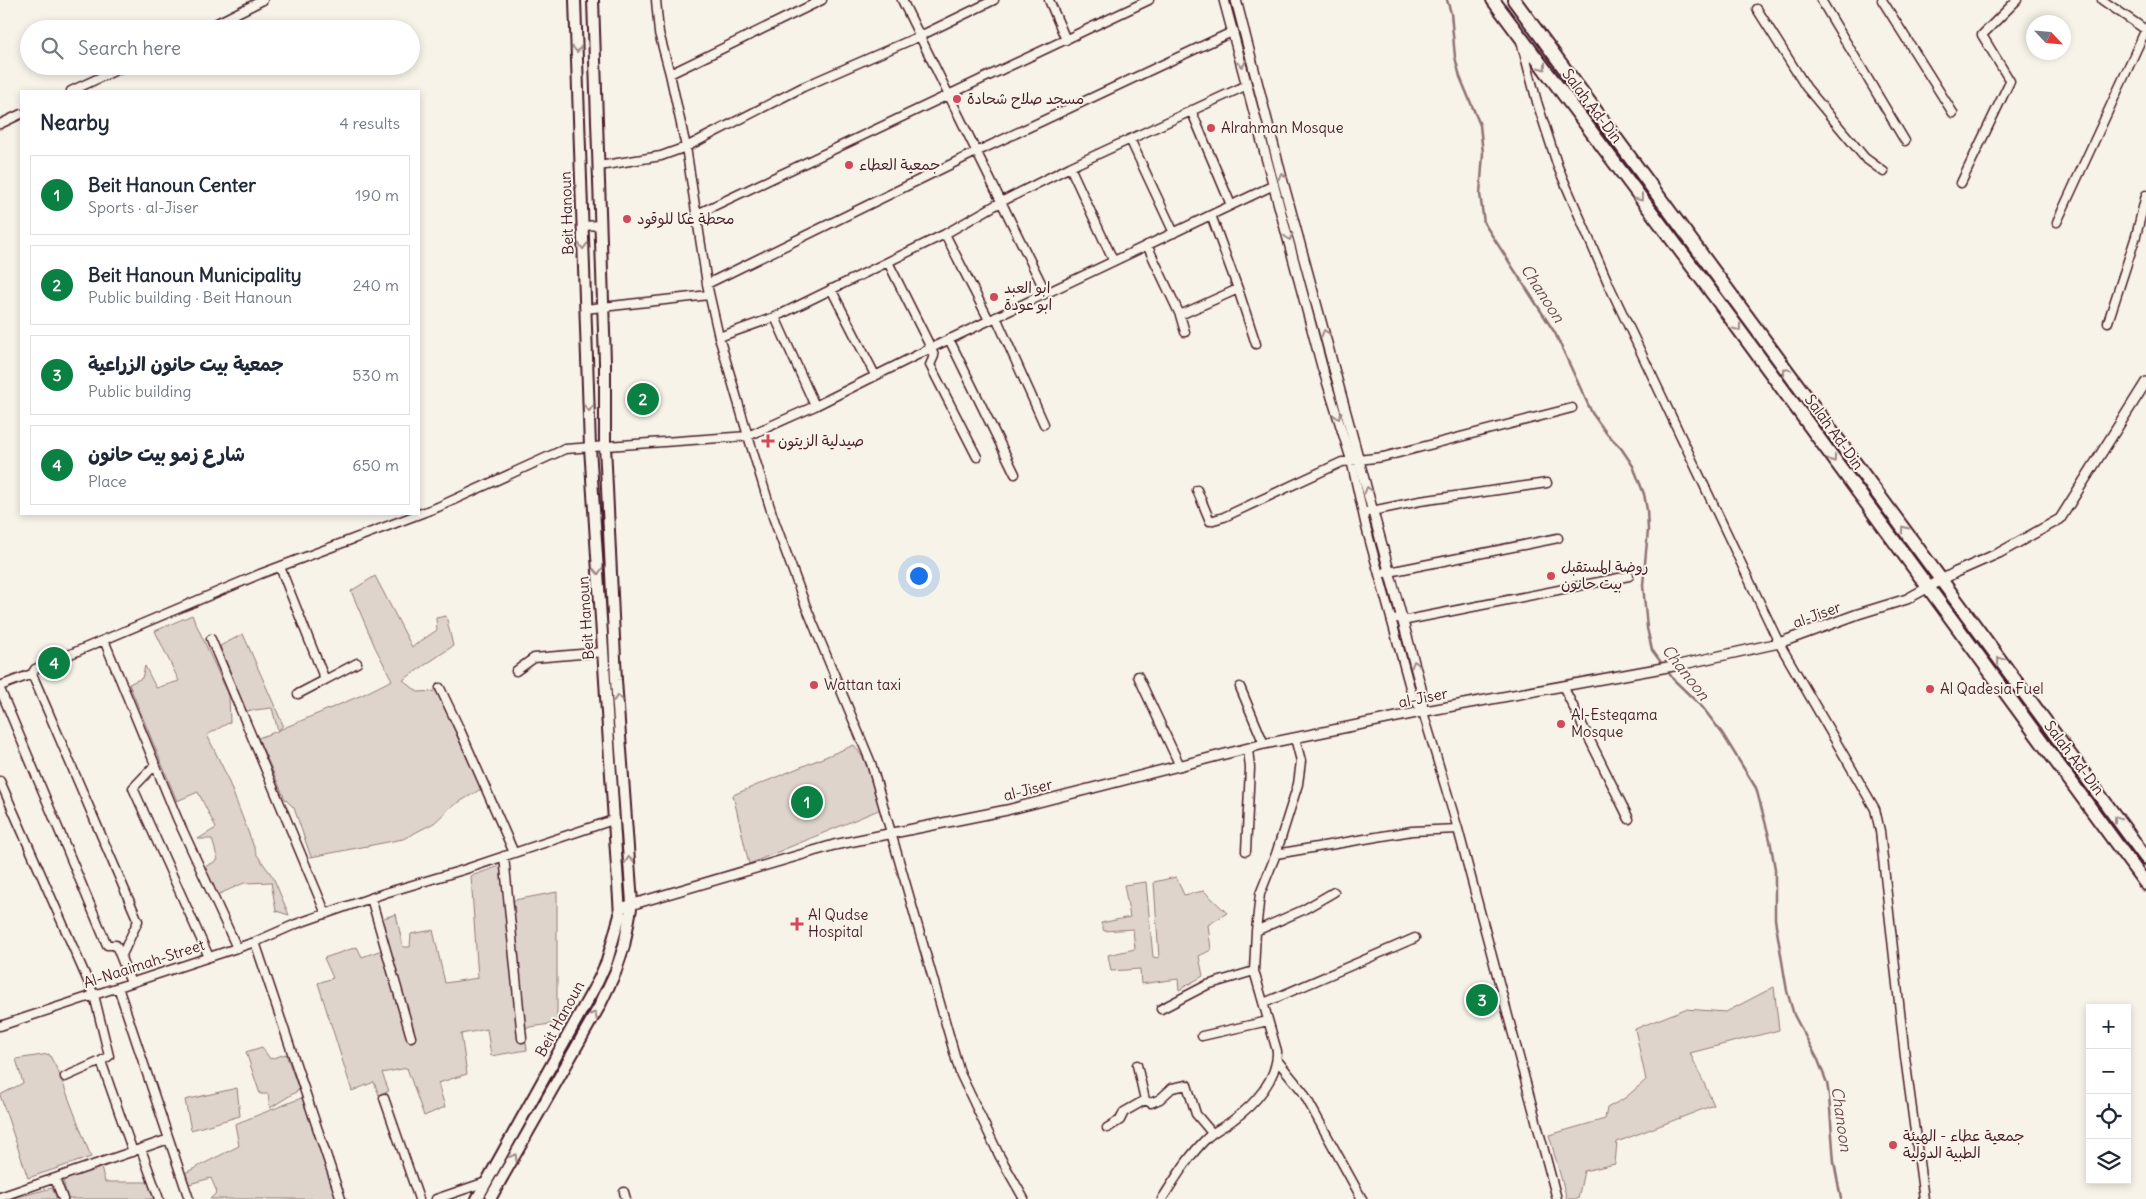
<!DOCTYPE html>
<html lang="en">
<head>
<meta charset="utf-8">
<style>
  :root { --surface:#fff; --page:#f2f2f3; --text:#1f2937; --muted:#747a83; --line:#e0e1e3; --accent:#0b8043 }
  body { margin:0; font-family:Delius,"Playpen Sans Arabic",sans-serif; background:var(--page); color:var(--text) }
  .controls { position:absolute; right:15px; bottom:15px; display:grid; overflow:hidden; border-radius:0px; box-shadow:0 2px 8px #0003 }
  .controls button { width:45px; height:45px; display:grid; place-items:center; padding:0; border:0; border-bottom:1px solid var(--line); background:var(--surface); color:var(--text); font:25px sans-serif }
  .compass { position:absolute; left:2026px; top:15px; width:45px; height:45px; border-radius:50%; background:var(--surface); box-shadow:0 2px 8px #0003; rotate:116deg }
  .you { position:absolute; left:918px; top:575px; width:18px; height:18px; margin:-12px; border:4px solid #fff; border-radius:50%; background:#1a73e8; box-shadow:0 0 0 8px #1a73e833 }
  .badge { display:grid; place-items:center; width:32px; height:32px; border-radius:50%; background:var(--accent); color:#fff; font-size:16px; font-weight:700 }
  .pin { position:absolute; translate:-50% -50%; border:2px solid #fff; box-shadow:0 1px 5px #0006 }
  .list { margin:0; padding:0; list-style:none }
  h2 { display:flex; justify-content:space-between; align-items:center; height:65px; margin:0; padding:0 20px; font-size:21px }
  h2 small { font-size:16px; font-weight:400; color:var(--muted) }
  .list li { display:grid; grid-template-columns:32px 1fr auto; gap:15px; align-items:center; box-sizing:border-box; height:80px; margin:0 10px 10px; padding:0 10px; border:1px solid var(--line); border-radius:0px }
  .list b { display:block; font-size:19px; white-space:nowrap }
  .list p { margin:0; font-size:16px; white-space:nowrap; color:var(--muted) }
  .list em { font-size:16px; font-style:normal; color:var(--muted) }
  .icon { flex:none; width:28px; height:28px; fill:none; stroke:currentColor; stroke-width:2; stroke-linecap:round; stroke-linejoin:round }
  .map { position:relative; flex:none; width:2146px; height:1199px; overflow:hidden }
  .search { position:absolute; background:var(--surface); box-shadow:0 2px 8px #0003; left:20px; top:20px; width:400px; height:55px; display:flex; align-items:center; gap:12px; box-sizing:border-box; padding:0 18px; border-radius:28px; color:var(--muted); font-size:19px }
  .panel { position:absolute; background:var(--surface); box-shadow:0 2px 8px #0003; left:20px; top:90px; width:400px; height:425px; border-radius:0px }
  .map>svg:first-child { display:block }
  .green { fill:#ded4cc; stroke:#947a7c }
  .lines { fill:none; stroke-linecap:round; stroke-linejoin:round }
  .stream { stroke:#8e7275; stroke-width:2.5 }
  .minor-casing { stroke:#4a1f2b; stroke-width:11 }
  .tertiary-casing { stroke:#4a1f2b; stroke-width:12 }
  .secondary-casing { stroke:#4a1f2b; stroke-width:14 }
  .trunk-casing { stroke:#4a1f2b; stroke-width:16 }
  .minor { stroke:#f7f3e8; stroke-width:8 }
  .tertiary { stroke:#f7f3e8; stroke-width:9 }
  .secondary { stroke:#f7f3e8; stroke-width:10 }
  .trunk { stroke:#f7f3e8; stroke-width:12 }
  .oneway { stroke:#a0898a }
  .poi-dot { fill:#d1495b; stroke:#f7f3e8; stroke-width:2 }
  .labels { text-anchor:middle; stroke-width:4; stroke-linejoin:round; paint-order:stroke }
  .poi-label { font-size:15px; fill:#4a1f2b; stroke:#f7f3e8; text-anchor:start }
  .street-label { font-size:15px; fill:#4a1f2b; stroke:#f7f3e8 }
  .water-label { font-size:16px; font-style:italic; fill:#6c4950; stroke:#f7f3e8 }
</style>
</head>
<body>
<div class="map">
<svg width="2146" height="1199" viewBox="0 0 2146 1199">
  <rect width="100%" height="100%" fill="#f7f3e8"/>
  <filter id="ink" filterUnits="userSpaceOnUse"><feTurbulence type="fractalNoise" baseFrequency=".02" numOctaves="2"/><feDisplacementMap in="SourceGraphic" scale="10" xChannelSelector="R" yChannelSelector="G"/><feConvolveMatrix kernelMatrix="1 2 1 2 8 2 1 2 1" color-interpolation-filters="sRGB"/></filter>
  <g filter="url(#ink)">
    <path class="green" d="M 375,576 L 412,647 L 437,630 L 436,618 L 446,616 L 453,646 L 403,680 L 418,692 L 437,691 L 481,789 L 451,807 L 434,823 L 403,839 L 311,857 L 294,808 L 285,799 L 258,738 L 278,731 L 272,708 L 246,711 L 220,646 L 243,634 L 283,725 L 279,730 L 362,695 L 392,680 L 375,647 L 351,591 Z
      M 192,615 L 229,696 L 230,722 L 207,735 L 225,772 L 257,855 L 273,877 L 289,915 L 276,911 L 271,882 L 244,883 L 217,895 L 203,868 L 218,860 L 212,839 L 198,839 L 216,828 L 198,792 L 177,801 L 129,684 L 142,678 L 145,666 L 156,688 L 179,681 L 155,631 Z
      M 854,745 L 864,759 L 881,809 L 749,864 L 733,795 Z
      M 500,866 L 504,902 L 557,892 L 557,1023 L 524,1028 L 527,1050 L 491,1056 L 487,1029 L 461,1034 L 467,1074 L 438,1083 L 445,1107 L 424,1116 L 407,1068 L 382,1073 L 389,1091 L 379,1095 L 374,1082 L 352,1091 L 318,983 L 333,978 L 324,958 L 357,947 L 362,957 L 382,950 L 375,921 L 396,914 L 403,947 L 410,947 L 411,934 L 433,930 L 445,983 L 478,978 L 471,876 Z
      M 1176,877 L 1184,895 L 1204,891 L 1227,913 L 1208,925 L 1211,950 L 1199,956 L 1203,976 L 1179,990 L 1178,979 L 1141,984 L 1140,969 L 1111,971 L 1108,955 L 1135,949 L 1133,929 L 1104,931 L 1101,923 L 1130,917 L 1124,885 L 1146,882 L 1153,957 L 1159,958 L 1154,882 Z
      M 1774,987 L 1779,1030 L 1690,1053 L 1714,1105 L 1617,1142 L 1615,1164 L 1584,1171 L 1578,1199 L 1567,1199 L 1549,1135 L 1605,1119 L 1607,1108 L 1625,1098 L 1646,1080 L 1635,1029 L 1685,1009 L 1726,1012 Z
      M 262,1047 L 270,1059 L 286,1054 L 299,1090 L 270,1108 L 268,1094 L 260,1094 L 246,1052 Z
      M 49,1054 L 59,1073 L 91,1157 L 28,1178 L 0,1095 L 23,1083 L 16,1059 Z
      M 237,1088 L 240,1116 L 191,1130 L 185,1100 Z
      M 304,1097 L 337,1199 L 210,1199 L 217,1192 L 211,1178 L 189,1184 L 185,1173 L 239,1146 L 235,1124 Z
      M 101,1167 L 105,1182 L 148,1182 L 154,1199 L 68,1199 L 63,1180 Z
      M 52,1188 L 57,1199 L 10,1199 Z"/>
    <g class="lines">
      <path class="stream" d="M 1447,0 L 1451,13 L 1455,57 L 1460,77 L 1480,125 L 1483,153 L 1480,194 L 1484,223 L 1555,333 L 1592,413 L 1607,434 L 1621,448 L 1633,466 L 1644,494 L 1647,510 L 1648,530 L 1643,585 L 1647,628 L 1652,650 L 1663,665
        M 1666,669 L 1673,679 L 1703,708 L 1722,733 L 1756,788 L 1770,840 L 1775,869 L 1775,919 L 1787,991 L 1794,1015 L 1818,1060 L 1827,1083 L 1829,1096 L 1834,1162 L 1841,1199"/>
      <defs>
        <path id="minor" d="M 656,0 L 659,33 L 670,74 L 686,147 L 707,284 L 719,337 L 748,436 L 773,517 L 805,604 L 871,763 L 960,1073 L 999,1155 L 1024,1199
          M 902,0 L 1046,293
          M 1049,0 L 1066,40
          M 1821,0 L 1905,141
          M 1882,0 L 1953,113
          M 2102,0 L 2146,30
          M 1757,9 L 1806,87 L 1865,158 L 1884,172
          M 205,29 L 263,0
          M 1521,41 L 1537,102 L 1558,167 L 1609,285 L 1779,643 L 1875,809 L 1880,831 L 1905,1057 L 1924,1199
          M 670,74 L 822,0
          M 71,91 L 125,66
          M 1191,110 L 1231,205
          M 0,124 L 21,114
          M 1130,139 L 1174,233
          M 599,166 L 661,156 L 686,147 L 803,87 L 920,36 L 994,0
          M 1070,167 L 1113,260
          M 1961,183 L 2010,81 L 1982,35 L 2017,0
          M 697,214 L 1149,0
          M 1211,215 L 1238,289 L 1256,344
          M 2057,222 L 2146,29
          M 583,226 L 601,225
          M 945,234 L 989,320
          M 1147,245 L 1180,315 L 1238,289
          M 888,262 L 931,348 L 934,356 L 930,365 L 977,457
          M 707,284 L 976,152 L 1234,31
          M 831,289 L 875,375
          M 585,309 L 709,295
          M 1180,315 L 1185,332
          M 775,317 L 815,406
          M 996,317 L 1044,424
          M 2108,322 L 2136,236 L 2146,195
          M 719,337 L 775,317 L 945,234 L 1001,202 L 1070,167 L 1247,85
          M 949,339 L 1015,474
          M 1323,370 L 1351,460 L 1366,527 L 1412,695 L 1423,712 L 1458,829 L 1557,1199
          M 1197,490 L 1210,521 L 1224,517 L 1342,462 L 1383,457 L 1572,408
          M 1367,512 L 1420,501 L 1547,483
          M 280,567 L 325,680 L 357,663
          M 1384,573 L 1558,538
          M 1398,618 L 1407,620 L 1629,576
          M 211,639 L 326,914
          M 104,640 L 177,818 L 237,948
          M 516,671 L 534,658 L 604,652
          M 32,674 L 138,921 L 121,957
          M 1138,676 L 1180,766
          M 0,686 L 32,674 L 35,669 L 260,574 L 438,507 L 565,449 L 748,436 L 815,406 L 931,348 L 1274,185
          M 1563,686 L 1629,819
          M 1240,687 L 1264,744
          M 440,688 L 460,730 L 514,853
          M 0,689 L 107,945 L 116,945 L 131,983
          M 298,694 L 325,680
          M 155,765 L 133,788 L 209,957
          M 0,781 L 94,995 L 109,1056 L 101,1061 L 133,1152
          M 1246,851 L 1250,768 L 1248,749
          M 1276,854 L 1412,831 L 1458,829
          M 504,856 L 522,1038
          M 371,898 L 411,1037
          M 1256,931 L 1260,894 L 1276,854 L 1298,784 L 1301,761 L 1295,738
          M 255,942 L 341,1199
          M 118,987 L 189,1199
          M 1264,1003 L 1415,938
          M 1161,1009 L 1207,985 L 1254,971
          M 0,1026 L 255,942 L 296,924 L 385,893 L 463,870 L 613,820
          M 1202,1036 L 1268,1021
          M 1277,1060 L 1303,1092 L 1362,1199
          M 1137,1065 L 1145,1100 L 1151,1103 L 1160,1099 L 1172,1088 L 1187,1085 L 1196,1114 L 1212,1133
          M 65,1077 L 101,1061
          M 384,1098 L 419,1199
          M 1107,1128 L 1120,1120 L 1124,1112 L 1145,1100
          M 141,1149 L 159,1199
          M 55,1179 L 63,1199
          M 624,1192 L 626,1199
          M 0,1197 L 169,1139
          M 436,1199 L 486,1182
          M 1162,1199 C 1175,1179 1188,1157 1205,1140 C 1213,1131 1224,1127 1233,1120 C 1254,1105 1278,1079 1277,1051 L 1254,971 L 1256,931 L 1303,910 L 1334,892"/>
        <path id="tertiary" d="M 1224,0 L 1323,370
          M 1236,0 L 1283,182 L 1421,688 L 1423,712
          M 620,908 L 834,845 L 1007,810 L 1264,744 L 1431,710 L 1679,665 L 1779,643 L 1858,614 L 1907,599 L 1956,572 L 1999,553 L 2060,519 L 2146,382"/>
        <path id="secondary" d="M 477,1199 L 598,981 L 607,961 L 620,915 L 590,447 L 575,0
          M 490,1199 L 599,1007 L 615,973 L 624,946 L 632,903 L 616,680 L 605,445 L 605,362 L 593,0"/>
        <path id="trunk" d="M 1493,0 L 1715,297 L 2146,884
          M 1514,0 L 2146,858"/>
      </defs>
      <use href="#minor" class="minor-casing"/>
      <use href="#tertiary" class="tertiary-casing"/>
      <use href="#secondary" class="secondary-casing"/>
      <use href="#trunk" class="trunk-casing"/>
      <use href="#minor" class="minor"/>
      <use href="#tertiary" class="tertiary"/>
      <use href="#secondary" class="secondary"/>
      <use href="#trunk" class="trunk"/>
    </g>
    <defs><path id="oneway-chevron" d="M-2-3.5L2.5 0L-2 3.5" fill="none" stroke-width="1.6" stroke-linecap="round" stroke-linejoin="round" transform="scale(1.25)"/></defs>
    <g class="oneway">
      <use href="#oneway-chevron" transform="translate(577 49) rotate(88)"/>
      <use href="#oneway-chevron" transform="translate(1242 64) rotate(77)"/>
      <use href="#oneway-chevron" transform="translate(1543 67) rotate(54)"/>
      <use href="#oneway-chevron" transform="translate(1282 176) rotate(-104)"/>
      <use href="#oneway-chevron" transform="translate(1640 198) rotate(53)"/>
      <use href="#oneway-chevron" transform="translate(1289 237) rotate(75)"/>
      <use href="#oneway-chevron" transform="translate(583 246) rotate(88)"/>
      <use href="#oneway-chevron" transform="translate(1738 328) rotate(54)"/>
      <use href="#oneway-chevron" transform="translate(1325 333) rotate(-105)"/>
      <use href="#oneway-chevron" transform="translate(1786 371) rotate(-127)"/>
      <use href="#oneway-chevron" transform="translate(589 408) rotate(88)"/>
      <use href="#oneway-chevron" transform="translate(1338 416) rotate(74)"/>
      <use href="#oneway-chevron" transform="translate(1833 459) rotate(54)"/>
      <use href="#oneway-chevron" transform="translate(1368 490) rotate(-105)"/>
      <use href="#oneway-chevron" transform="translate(1904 529) rotate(-126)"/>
      <use href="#oneway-chevron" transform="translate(598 571) rotate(86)"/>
      <use href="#oneway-chevron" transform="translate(2000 660) rotate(-127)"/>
      <use href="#oneway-chevron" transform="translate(1415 664) rotate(-105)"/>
      <use href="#oneway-chevron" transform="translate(618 698) rotate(-94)"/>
      <use href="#oneway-chevron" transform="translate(2117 819) rotate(-126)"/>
      <use href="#oneway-chevron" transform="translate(629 860) rotate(-96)"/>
      <use href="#oneway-chevron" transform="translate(594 1015) rotate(-60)"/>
      <use href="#oneway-chevron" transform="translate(514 1157) rotate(-61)"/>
    </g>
  </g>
  <g class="poi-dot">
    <circle cx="957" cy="99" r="5"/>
    <circle cx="1211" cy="128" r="5"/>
    <circle cx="849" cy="165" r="5"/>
    <circle cx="627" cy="219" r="5"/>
    <circle cx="994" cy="297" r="5"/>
    <path d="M765.5 433.5h5v5h5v5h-5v5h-5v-5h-5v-5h5z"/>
    <circle cx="1551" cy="576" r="5"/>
    <circle cx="814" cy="685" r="5"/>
    <circle cx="1930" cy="689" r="5"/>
    <circle cx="1561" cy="724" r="5"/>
    <path d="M794.5 916.5h5v5h5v5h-5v5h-5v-5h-5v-5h5z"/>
    <circle cx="1893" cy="1145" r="5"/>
  </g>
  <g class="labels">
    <g class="poi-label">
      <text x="967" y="104">مسجد صلاح شحادة</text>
      <text x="1221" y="133">Alrahman Mosque</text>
      <text x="859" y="170">جمعية العطاء</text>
      <text x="637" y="224">محطة عكا للوقود</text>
      <text x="1004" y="293">ابو العبد<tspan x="1004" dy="17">ابو عودة</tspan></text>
      <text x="778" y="446">صيدلية الزيتون</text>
      <text x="1561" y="572">روضة المستقبل<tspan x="1561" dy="17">بيت حانون</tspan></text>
      <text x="824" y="690">Wattan taxi</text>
      <text x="1940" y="694">Al Qadesia Fuel</text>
      <text x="1571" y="720">Al-Esteqama<tspan x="1571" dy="17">Mosque</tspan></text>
      <text x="808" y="920">Al Qudse<tspan x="808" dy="17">Hospital</tspan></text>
      <text x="1903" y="1141">جمعية عطاء - الهيئة<tspan x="1903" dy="17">الطبية الدولية</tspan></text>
    </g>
    <g class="street-label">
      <text transform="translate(1592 106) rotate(53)" y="5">Salah Ad-Din</text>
      <text transform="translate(567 213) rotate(-92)" y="5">Beit Hanoun</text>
      <text transform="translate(1834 432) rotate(54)" y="5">Salah Ad-Din</text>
      <text transform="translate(1817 615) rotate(-20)" y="5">al-Jiser</text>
      <text transform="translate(586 618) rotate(-94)" y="5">Beit Hanoun</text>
      <text transform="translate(1423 698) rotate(-11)" y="5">al-Jiser</text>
      <text transform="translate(2074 758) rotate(53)" y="5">Salah Ad-Din</text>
      <text transform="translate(1028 790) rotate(-14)" y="5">al-Jiser</text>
      <text transform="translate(144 964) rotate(-18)" y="5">Al-Naaimah-Street</text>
      <text transform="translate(560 1019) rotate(-61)" y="5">Beit Hanoun</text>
    </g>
    <g class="water-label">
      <text transform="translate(1543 293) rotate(57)" y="6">Chanoon</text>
      <text transform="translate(1686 672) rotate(52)" y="6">Chanoon</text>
      <text transform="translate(1842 1119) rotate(82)" y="6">Chanoon</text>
    </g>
  </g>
</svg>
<div class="controls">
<button>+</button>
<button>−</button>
<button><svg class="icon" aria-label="locate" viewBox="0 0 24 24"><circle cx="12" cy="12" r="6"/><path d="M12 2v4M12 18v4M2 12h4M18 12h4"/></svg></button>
<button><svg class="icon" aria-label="layers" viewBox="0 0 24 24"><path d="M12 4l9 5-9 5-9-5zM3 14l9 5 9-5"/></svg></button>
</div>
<svg class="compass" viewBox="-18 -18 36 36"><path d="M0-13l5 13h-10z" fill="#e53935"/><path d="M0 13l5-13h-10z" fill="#747a83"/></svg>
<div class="you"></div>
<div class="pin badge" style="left:807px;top:802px">1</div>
<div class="pin badge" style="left:643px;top:399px">2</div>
<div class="pin badge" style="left:1482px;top:1000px">3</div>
<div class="pin badge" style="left:54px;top:663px">4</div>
<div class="search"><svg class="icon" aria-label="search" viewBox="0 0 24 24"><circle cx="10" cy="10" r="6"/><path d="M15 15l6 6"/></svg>Search here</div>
<section class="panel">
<h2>Nearby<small>4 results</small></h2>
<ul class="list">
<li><span class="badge">1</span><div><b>Beit Hanoun Center</b><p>Sports · al-Jiser</p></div><em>190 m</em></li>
<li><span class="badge">2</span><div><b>Beit Hanoun Municipality</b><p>Public building · Beit Hanoun</p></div><em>240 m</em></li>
<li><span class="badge">3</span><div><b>جمعية بيت حانون الزراعية</b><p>Public building</p></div><em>530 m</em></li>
<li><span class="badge">4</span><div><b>شارع زمو بيت حانون</b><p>Place</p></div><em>650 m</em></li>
</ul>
</section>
</div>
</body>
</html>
